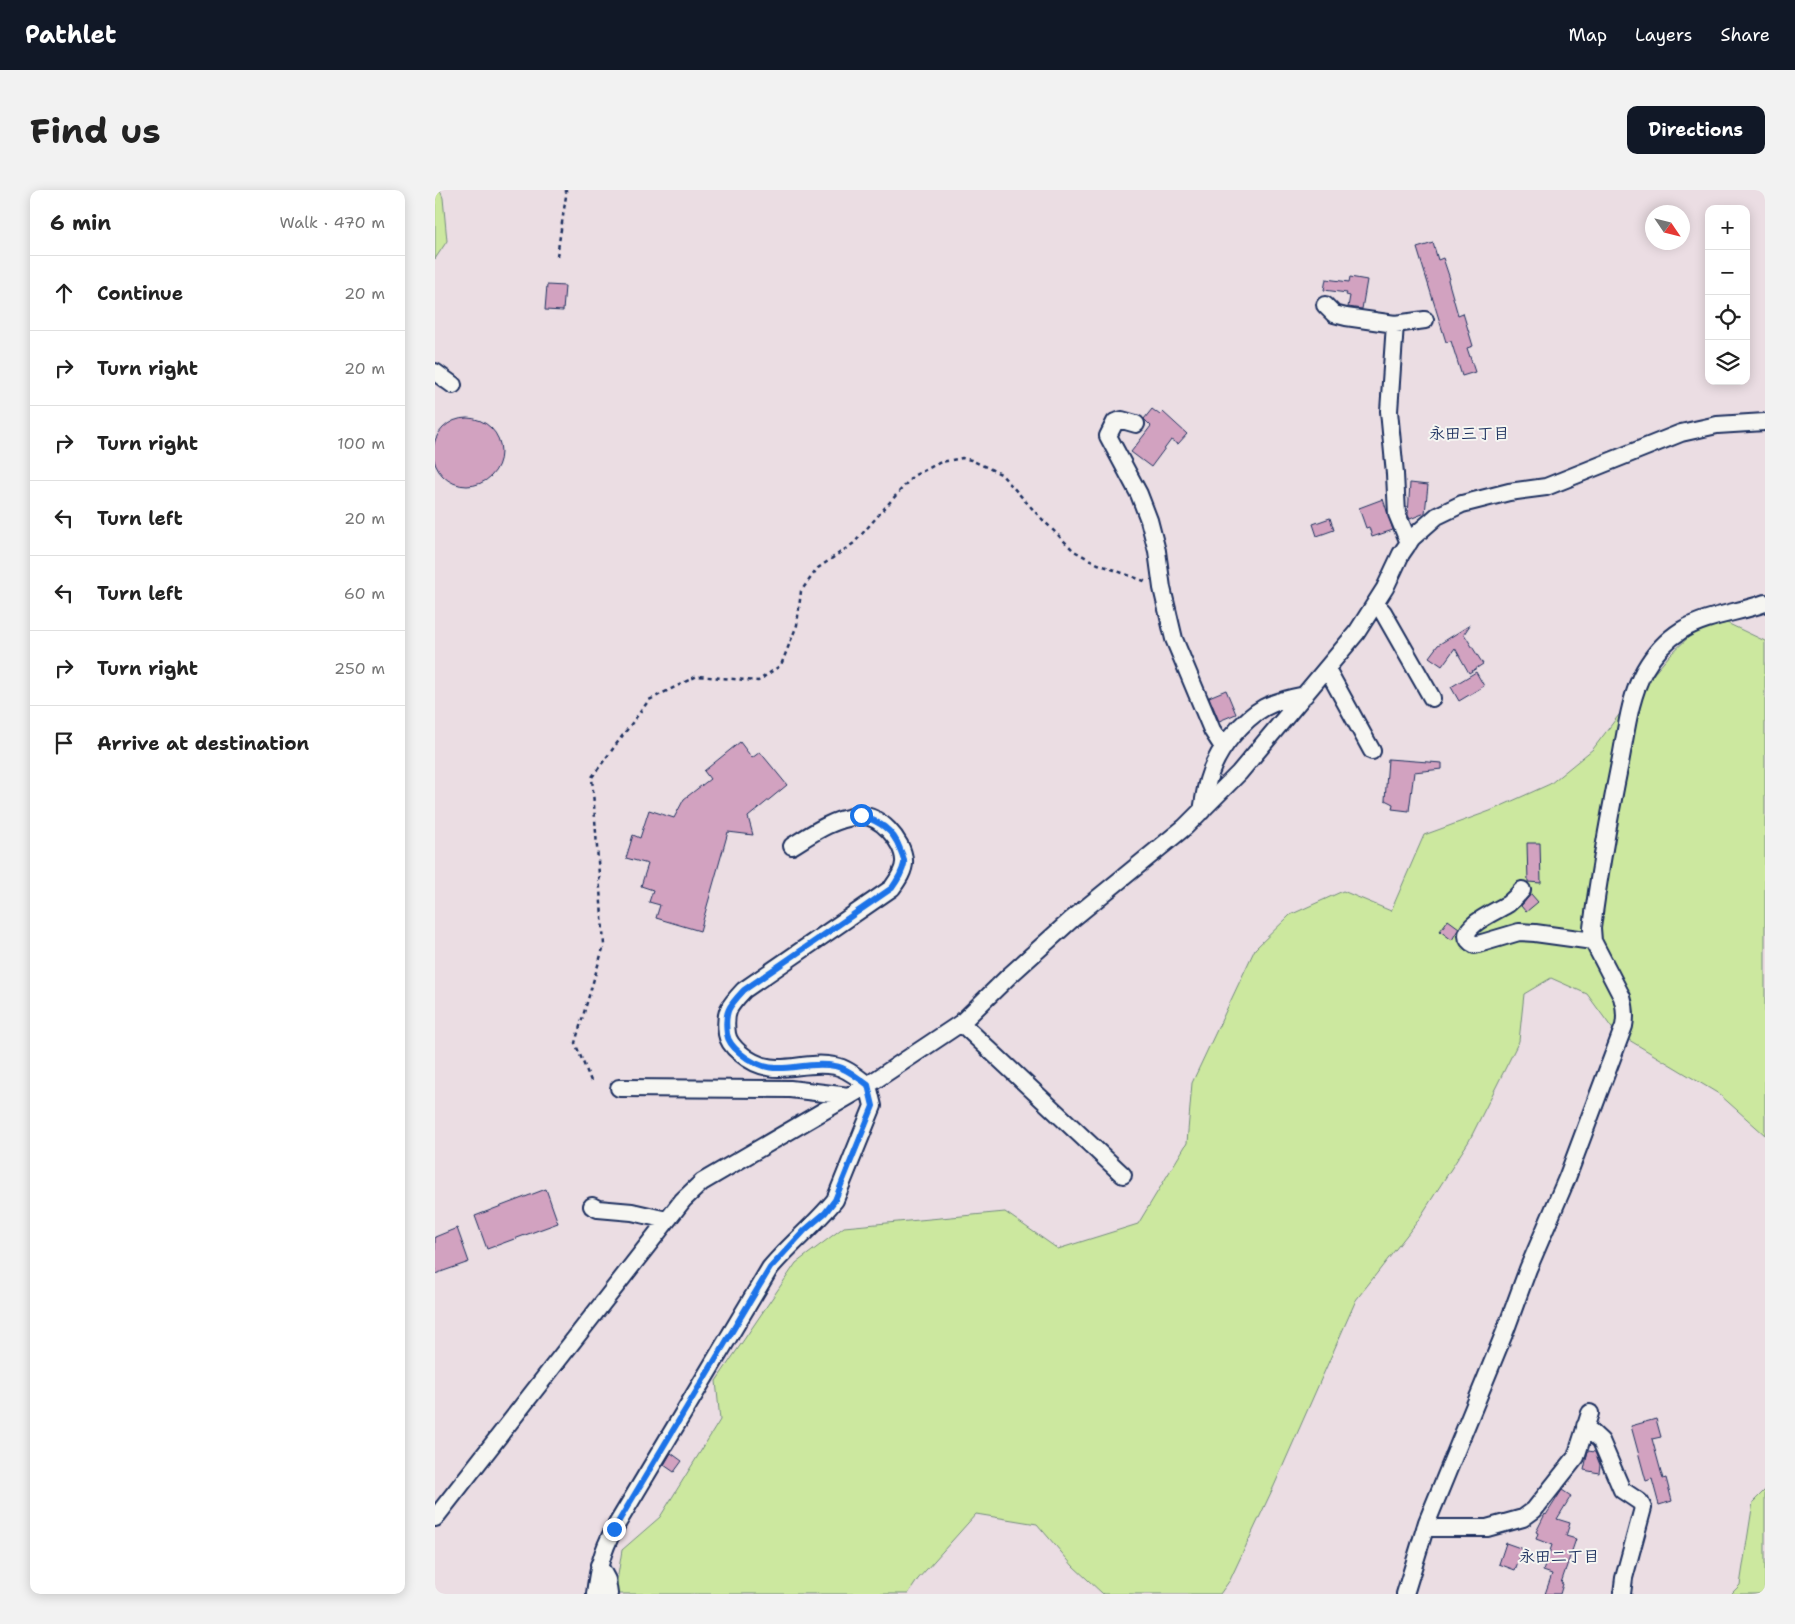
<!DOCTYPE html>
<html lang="en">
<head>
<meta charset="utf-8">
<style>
  :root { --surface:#fff; --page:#f2f2f2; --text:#222; --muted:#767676; --line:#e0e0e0; --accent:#111827 }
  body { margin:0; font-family:"Shantell Sans","Klee One",sans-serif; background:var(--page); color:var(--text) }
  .controls { position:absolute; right:15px; top:15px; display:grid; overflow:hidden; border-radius:10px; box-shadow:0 2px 12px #0003 }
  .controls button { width:45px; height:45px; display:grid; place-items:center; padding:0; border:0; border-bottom:1px solid var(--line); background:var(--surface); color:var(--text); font:25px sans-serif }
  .compass { position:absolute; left:1210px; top:15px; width:45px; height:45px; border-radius:50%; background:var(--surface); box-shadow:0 2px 12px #0003; rotate:125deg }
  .stop { position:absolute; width:15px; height:15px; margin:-11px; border:4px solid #1a73e8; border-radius:50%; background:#fff }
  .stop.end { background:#1a73e8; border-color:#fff; box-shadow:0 1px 5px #0008 }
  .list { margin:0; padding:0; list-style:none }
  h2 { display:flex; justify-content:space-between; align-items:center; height:65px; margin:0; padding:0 20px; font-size:21px }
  h2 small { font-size:16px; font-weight:400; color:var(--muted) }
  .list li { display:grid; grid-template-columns:32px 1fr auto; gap:15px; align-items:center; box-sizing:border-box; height:75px; padding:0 20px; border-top:1px solid var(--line) }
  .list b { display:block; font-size:19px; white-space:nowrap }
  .list em { font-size:16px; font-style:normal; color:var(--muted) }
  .icon { flex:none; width:28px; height:28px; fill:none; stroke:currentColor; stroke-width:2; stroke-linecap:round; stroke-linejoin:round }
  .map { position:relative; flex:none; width:1330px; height:1404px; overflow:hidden; border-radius:10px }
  header { display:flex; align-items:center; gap:30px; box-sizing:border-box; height:70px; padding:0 25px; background:var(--accent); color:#fff }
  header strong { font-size:24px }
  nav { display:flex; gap:28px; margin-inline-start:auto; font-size:18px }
  .intro { display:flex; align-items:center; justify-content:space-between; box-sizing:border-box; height:120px; padding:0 30px }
  h1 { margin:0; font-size:35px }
  .button { padding:12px 22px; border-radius:10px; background:var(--accent); color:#fff; font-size:18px; font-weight:700 }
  main { display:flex; gap:30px; padding:0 30px }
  aside { flex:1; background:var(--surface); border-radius:10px; box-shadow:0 2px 12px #0003 }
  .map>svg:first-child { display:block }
  .green { fill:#cce89f; stroke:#748c7e }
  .building { fill:#d2a2c0; stroke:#1b2f5e }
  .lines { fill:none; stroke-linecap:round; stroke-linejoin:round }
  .minor-casing { stroke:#1b2f5e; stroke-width:20 }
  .path { stroke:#1b2f5e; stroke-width:2.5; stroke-dasharray:4 4; stroke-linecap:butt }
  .minor { stroke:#f6f6f2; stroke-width:16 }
  .route { stroke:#1a73e8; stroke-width:6 }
  .labels { text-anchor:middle; stroke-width:4; stroke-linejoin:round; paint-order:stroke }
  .neighbourhood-label { font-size:16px; font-weight:bold; fill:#1b2f5e; stroke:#f6f6f2 }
</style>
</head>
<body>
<header>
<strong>Pathlet</strong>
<nav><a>Map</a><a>Layers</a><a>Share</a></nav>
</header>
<div class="intro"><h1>Find us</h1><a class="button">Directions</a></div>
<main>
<aside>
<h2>6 min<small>Walk · 470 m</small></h2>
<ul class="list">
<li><svg class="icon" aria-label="ahead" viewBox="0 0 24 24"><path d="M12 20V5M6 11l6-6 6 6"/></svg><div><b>Continue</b></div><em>20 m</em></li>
<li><svg class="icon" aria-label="right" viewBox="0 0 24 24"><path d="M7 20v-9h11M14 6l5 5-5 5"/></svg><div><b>Turn right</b></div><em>20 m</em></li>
<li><svg class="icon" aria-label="right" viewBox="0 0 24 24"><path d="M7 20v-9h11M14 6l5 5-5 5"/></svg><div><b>Turn right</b></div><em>100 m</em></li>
<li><svg class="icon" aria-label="left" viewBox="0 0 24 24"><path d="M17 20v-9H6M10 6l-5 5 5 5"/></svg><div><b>Turn left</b></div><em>20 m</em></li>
<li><svg class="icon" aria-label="left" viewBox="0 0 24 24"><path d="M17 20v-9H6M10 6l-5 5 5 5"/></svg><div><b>Turn left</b></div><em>60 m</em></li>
<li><svg class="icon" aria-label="right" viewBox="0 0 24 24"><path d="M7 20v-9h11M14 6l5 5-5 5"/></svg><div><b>Turn right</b></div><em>250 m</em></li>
<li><svg class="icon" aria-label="arrive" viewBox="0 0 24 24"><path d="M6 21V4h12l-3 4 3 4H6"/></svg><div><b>Arrive at destination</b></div></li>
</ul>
</aside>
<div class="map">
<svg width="1330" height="1404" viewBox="0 0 1330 1404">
  <rect width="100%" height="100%" fill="#ebdde3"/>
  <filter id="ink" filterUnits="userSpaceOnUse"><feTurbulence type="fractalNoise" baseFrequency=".02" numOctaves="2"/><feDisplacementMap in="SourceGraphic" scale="10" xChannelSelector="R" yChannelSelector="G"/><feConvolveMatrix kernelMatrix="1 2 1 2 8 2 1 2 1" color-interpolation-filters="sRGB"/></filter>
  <g filter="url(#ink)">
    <path class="green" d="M 0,0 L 5,0 L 8,8 L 12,51 L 0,69 Z
      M 1292,433 L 1330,451 L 1330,945 L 1284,904 L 1179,841 L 1152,804 L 1116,788 L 1089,804 L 1084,851 L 1034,951 L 982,1032 L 921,1110 L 839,1296 L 795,1390 L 785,1404 L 668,1404 L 638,1376 L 602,1334 L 541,1324 L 483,1389 L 473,1404 L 180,1404 L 187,1360 L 225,1327 L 285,1230 L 281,1191 L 361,1073 L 409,1037 L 570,1022 L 623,1059 L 703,1034 L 752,953 L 757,893 L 820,759 L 855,725 L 908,701 L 956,721 L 989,645 L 1055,621 L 1115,594 L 1158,559 L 1190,517 L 1235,465 L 1260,441 Z
      M 1330,1300 L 1330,1404 L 1296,1404 L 1305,1395 L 1318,1312 Z"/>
    <path class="building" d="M 998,53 L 1003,70 L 1008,68 L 1015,89 L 1013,90 L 1023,125 L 1028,123 L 1038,156 L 1032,158 L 1040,182 L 1027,186 L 1016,151 L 1011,152 L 982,58 Z
      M 915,87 L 932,90 L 927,119 L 913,117 L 915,106 L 911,105 L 912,103 L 889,100 L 891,89 L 914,92 Z
      M 112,95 L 130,96 L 128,121 L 110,120 Z
      M 717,219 L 725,225 L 728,222 L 752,244 L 743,254 L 736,250 L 716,277 L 696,262 L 716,236 L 709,229 Z
      M-2 262a34 34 0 1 1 68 0a34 34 0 1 1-68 0Z
      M 975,293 L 993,295 L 990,323 L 975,329 L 973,325 Z
      M 948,309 L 958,340 L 937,347 L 934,337 L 931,338 L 924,318 Z
      M 895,328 L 899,340 L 882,346 L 878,334 Z
      M 1035,435 L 1029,444 L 1048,474 L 1034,483 L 1020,458 L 1007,476 L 994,467 L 1003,455 Z
      M 1041,482 L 1049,496 L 1024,511 L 1016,497 Z
      M 791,500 L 801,524 L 784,531 L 774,507 Z
      M 305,552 L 317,568 L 325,562 L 352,595 L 313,627 L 318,645 L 293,642 L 265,741 L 221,728 L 225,715 L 214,712 L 218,700 L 206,696 L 213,674 L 191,668 L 198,645 L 205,648 L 214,620 L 239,628 L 249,609 L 275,589 L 269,581 Z
      M 953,569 L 1007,573 L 1007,579 L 979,582 L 974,621 L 957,619 L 958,614 L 950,610 Z
      M 1092,653 L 1105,653 L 1106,693 L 1093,692 Z
      M 1096,704 L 1103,712 L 1091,722 L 1086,716 Z
      M 1013,730 L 1024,738 L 1017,750 L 1005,741 Z
      M 111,999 L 123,1033 L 52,1059 L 40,1026 Z
      M 22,1038 L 34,1072 L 0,1084 L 0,1047 Z
      M 1221,1229 L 1226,1247 L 1217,1249 L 1228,1289 L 1231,1288 L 1237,1311 L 1224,1315 L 1217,1289 L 1211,1291 L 1196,1236 Z
      M 1153,1261 L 1160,1262 L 1165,1275 L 1164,1283 L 1149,1280 Z
      M 236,1263 L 247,1271 L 239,1282 L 229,1275 Z
      M 1127,1300 L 1136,1306 L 1122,1329 L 1135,1333 L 1131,1346 L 1141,1349 L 1126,1393 L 1128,1394 L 1125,1404 L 1110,1404 L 1117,1384 L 1108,1381 L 1117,1355 L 1101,1349 L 1103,1343 L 1101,1342 L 1110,1324 L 1111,1325 Z
      M 1071,1353 L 1088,1359 L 1080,1380 L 1064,1374 Z"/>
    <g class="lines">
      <defs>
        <path id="minor" d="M 890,115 L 899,124 L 911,127 L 960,134 L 990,130
          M 960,134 L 954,221 L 960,284 L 962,324 L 974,353
          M 0,182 L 18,195
          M 701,234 L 687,230 L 680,232 L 673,246 L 704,304 L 714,330 L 722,361 L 727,398 L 739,449 L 777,540 L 788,557
          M 941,414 L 948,422 L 997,508
          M 892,479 L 937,561
          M 767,621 C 769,610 770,600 773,590 C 778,573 786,559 797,546 C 821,518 834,512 870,505
          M 1087,700 C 1083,705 1078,710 1073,714 C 1062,721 1013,741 1040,755 L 1084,742 L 1100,743 L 1158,751
          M 526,833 L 688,985
          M 184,898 L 355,899 L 414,906
          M 157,1016 L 163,1019 L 197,1022 L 232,1030
          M 1150,1236 L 1166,1251 L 1187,1300 L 1205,1312 L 1208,1318 L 1189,1388 L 1187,1404
          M 0,1328 L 248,1010 L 267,992 L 433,895 L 526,833 L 574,786 L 636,730 L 750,637 L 804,583 L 922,442 L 950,398 L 966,364 L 977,348 L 1002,326 L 1027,314 L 1074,302 L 1111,297 L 1246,243 L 1282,235 L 1330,232
          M 990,1338 L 1052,1338 L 1088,1328 L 1099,1320 L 1141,1267 L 1155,1223
          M 164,1375 L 172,1390 L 174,1404
          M 160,1404 C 163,1379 167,1361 179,1339 L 335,1078 C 355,1054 380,1035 400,1010 L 438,916 L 433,895 C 423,888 412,878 400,876 C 364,869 339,892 305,863 C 299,858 293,851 292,844 C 289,821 294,816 309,800 L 457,698 C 462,691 470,680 469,670 C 468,651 444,623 423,626 C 398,629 378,643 357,656
          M 970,1404 L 992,1332 L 1071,1139 L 1093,1079 L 1132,988 L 1189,836 C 1191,826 1190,817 1187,807 L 1158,751 L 1157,738 C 1164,683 1174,628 1185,573 C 1191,543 1194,509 1209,481 C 1218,465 1231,450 1247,440 C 1272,425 1303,423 1330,413"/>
      </defs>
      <use href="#minor" class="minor-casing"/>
      <path class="path" d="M 122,66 L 131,6 L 131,0
        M 156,891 L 140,853 L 169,755 L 157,587 L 214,510 L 262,486 L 323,491 L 346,475 L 362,435 L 366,401 L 383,378 L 419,353 L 478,286 L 506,272 L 527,268 L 536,270 L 566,284 L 603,325 L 639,361 L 663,374 L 712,392"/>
      <use href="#minor" class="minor"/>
    </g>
  </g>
  <g class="lines" filter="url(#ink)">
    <path class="route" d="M 179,1339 L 335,1078 L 370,1040 L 390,1023 L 400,1010 L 438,916 L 433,895 C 423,888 412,878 400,876 C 364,869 339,892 305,863 C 299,858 293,851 292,844 C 289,821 294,816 309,800 L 457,698 C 462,691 467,683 469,674 C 470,669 467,664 465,659 C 458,639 444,632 426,625"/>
  </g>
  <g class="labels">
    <g class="neighbourhood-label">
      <text x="1034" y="249">永田三丁目</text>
      <text x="1124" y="1372">永田二丁目</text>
    </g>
  </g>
</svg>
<div class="controls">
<button>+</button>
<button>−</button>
<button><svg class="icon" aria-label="locate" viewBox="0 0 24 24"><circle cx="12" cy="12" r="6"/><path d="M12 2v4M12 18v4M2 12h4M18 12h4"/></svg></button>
<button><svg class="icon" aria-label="layers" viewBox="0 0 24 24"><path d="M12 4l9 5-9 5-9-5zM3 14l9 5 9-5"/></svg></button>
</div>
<svg class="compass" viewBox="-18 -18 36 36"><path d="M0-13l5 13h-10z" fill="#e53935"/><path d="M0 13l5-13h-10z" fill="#767676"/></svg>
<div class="stop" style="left:426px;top:625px"></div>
<div class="stop end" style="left:179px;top:1339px"></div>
</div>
</main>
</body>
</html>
